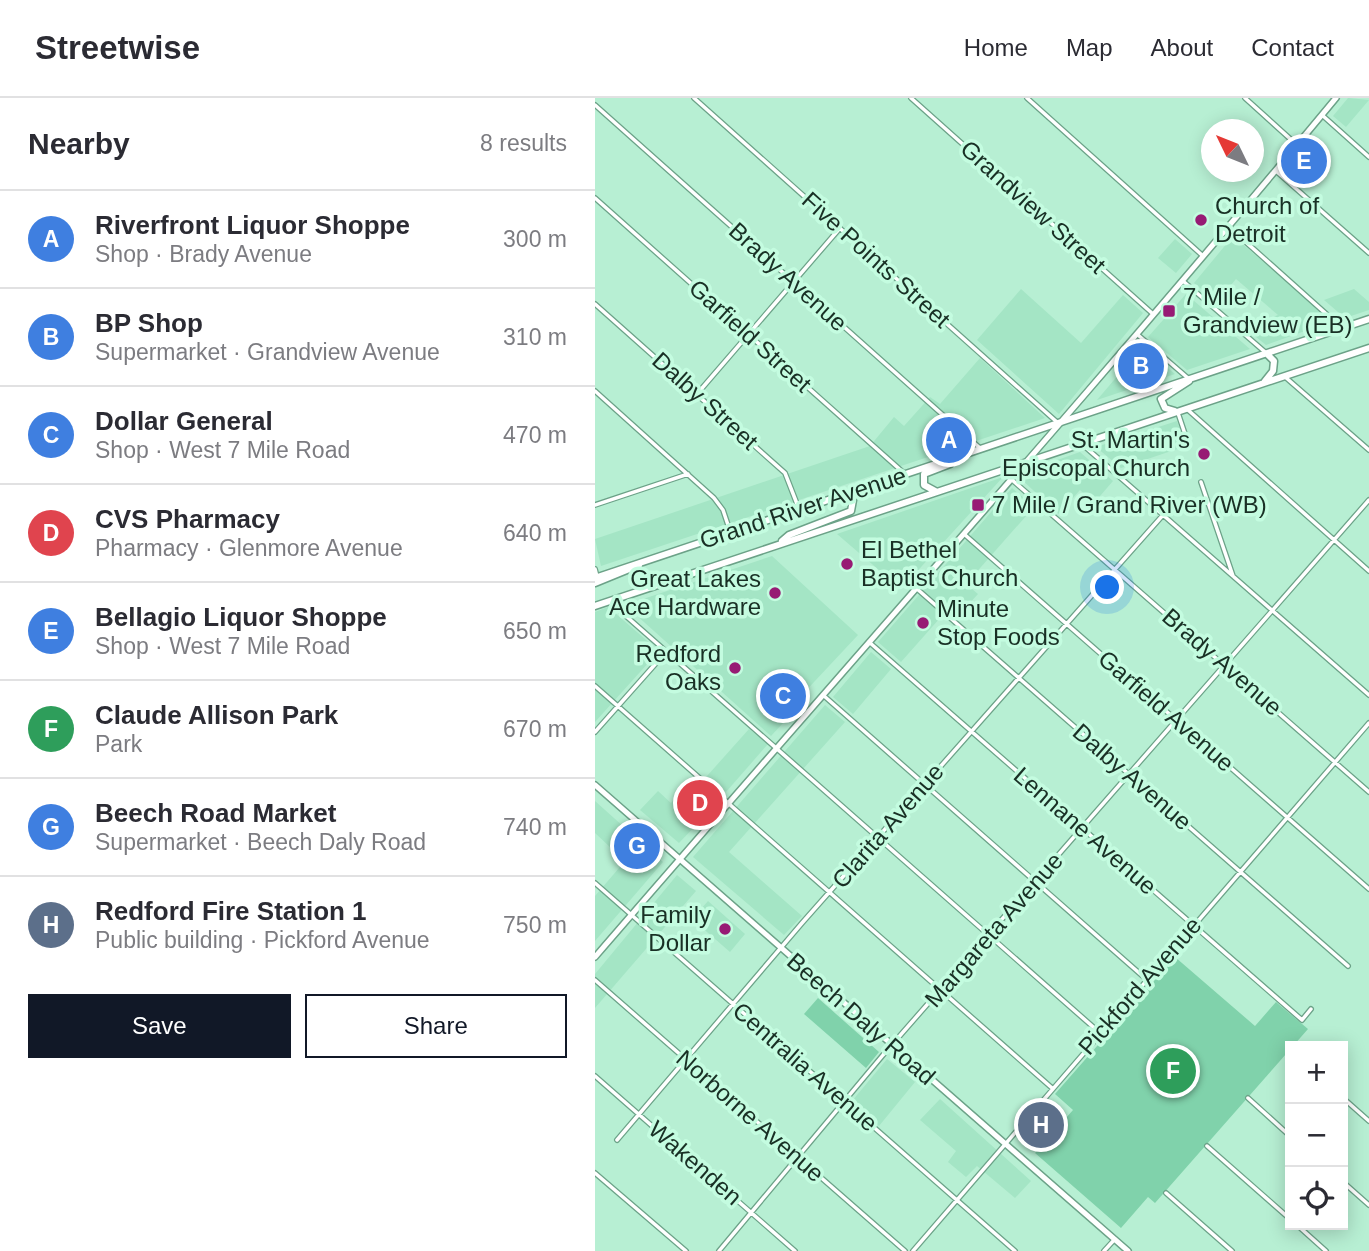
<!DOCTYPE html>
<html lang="en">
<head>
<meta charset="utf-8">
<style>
  :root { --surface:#fff; --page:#f7f7f7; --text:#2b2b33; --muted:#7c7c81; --line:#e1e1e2; --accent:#111827 }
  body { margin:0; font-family:Arial,sans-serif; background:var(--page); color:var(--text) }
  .controls { position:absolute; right:21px; bottom:21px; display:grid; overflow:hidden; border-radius:0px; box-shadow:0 4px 18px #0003 }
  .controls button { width:63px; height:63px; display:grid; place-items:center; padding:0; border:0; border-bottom:2px solid var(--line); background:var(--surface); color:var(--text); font:35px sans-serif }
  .compass { position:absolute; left:606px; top:21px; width:63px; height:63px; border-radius:50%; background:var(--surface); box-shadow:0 4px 18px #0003; rotate:313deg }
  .you { position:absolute; left:513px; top:490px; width:24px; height:24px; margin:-18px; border:5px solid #fff; border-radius:50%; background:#1a73e8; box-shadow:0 0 0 10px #1a73e833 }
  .badge { display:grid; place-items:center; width:46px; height:46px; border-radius:50%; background:var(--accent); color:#fff; font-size:23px; font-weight:700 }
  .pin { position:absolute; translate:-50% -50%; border:4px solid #fff; box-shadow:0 2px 7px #0006 }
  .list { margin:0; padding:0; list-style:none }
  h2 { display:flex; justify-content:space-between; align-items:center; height:91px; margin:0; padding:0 28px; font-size:30px }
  h2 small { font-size:23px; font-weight:400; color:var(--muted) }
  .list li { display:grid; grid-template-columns:46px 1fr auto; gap:21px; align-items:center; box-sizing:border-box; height:98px; padding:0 28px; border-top:2px solid var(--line) }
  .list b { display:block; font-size:26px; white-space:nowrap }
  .list p { margin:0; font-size:23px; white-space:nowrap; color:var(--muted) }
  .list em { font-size:23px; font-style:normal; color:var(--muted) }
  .actions { display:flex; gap:14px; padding:21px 28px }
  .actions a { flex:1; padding:16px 0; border:2px solid var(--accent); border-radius:0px; text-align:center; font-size:24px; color:var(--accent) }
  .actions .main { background:var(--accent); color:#fff }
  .icon { flex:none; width:38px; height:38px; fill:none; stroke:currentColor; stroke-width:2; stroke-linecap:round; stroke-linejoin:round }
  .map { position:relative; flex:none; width:774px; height:1153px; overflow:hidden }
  header { display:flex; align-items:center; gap:42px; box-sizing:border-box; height:98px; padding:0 35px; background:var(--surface); border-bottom:2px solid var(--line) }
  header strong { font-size:33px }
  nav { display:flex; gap:38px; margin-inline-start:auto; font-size:24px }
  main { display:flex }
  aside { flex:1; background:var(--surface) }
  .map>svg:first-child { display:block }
  .built { fill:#a4e5c5 }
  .green { fill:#80d2ab }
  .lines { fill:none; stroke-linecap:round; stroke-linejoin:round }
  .minor-casing { stroke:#6ca288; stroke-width:6 }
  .secondary-casing { stroke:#6ca288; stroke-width:8 }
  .primary-casing { stroke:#6ca288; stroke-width:9 }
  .minor { stroke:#fff; stroke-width:3.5 }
  .secondary { stroke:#fff; stroke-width:5 }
  .primary { stroke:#fff; stroke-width:6 }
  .poi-dot { fill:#971b74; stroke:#c4fce0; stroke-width:2.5 }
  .labels { text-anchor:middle; stroke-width:7; stroke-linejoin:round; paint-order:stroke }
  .poi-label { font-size:24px; fill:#193025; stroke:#c4fce0; text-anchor:start }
  .street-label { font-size:24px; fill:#193025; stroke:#c4fce0 }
</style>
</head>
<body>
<header>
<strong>Streetwise</strong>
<nav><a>Home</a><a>Map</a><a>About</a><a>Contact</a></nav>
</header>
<main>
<aside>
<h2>Nearby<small>8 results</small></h2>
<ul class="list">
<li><span class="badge" style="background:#3f7fe0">A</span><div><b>Riverfront Liquor Shoppe</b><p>Shop · Brady Avenue</p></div><em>300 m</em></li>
<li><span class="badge" style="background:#3f7fe0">B</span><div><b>BP Shop</b><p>Supermarket · Grandview Avenue</p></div><em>310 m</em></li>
<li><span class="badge" style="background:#3f7fe0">C</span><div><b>Dollar General</b><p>Shop · West 7 Mile Road</p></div><em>470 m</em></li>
<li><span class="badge" style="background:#e0444e">D</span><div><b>CVS Pharmacy</b><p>Pharmacy · Glenmore Avenue</p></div><em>640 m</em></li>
<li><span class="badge" style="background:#3f7fe0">E</span><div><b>Bellagio Liquor Shoppe</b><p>Shop · West 7 Mile Road</p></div><em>650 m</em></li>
<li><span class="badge" style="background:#2e9e5b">F</span><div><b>Claude Allison Park</b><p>Park</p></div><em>670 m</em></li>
<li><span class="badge" style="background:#3f7fe0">G</span><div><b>Beech Road Market</b><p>Supermarket · Beech Daly Road</p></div><em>740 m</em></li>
<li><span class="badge" style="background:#5c6f8a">H</span><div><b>Redford Fire Station 1</b><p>Public building · Pickford Avenue</p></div><em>750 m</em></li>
</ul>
<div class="actions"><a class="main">Save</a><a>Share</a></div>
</aside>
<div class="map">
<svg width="774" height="1153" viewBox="0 0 774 1153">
  <rect width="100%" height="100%" fill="#b7efd3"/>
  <path class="built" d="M 753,0 L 774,2 L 751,29 L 738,18 Z
    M 638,138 L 738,223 L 671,247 L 650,230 L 683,217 L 641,181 L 622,204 L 599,185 Z
    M 580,141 L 597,156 L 581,175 L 563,160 Z
    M 426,191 L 486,245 L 528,197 L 548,215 L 464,316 L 382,242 Z
    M 759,191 L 774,204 L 774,212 L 750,220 L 729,202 Z
    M 591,196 L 655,251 L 592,272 L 553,239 Z
    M 547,249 L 580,276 L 502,302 Z
    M 385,260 L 450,320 L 6,468 L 0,441 L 275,348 L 299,319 L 309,328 L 335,299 L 345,306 Z
    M 582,323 L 591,348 L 526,370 L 501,349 Z
    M 485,354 L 518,383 L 499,405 L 485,392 L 464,416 L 426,381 L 434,372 Z
    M 408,379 L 306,491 L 242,436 Z
    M 417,390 L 439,409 L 371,486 L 383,496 L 362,519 L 353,511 L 306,564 L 283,544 Z
    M 177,458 L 263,537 L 205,599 L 202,610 L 176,638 L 30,507 Z
    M 13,509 L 64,553 L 0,624 L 0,514 Z
    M 276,554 L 296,571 L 258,616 L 238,599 Z
    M 230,607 L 250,624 L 134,754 L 207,818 L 189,837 L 98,759 Z
    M 154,631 L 173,646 L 131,694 L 112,678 Z
    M 97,681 L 123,704 L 84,745 L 45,712 L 63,693 L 76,705 Z
    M 0,703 L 68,764 L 0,843 L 0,798 L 30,763 L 0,735 Z
    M 82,777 L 101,793 L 0,910 L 0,876 Z
    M 113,803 L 150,836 L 135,854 L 97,821 Z
    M 292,961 L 320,984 L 284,1028 L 257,1003 Z
    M 345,1001 L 436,1083 L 420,1100 L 382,1068 L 371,1079 L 353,1064 L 361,1053 L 325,1022 Z"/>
  <path class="green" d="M 580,859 L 660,928 L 681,904 L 713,931 L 560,1105 L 553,1099 L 526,1130 L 440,1055 L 478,1012 L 460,996 Z
    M 223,900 L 284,954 L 271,970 L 209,916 Z"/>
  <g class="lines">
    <defs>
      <path id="minor" d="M 99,0 L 463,325
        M 316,0 L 558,216
        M 432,0 L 608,158
        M 650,0 L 702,47
        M 0,7 L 386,351
        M 727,17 L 774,59
        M 681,73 L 774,155
        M 0,100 L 310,376
        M 634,129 L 747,230
        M 588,183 L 670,254
        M 0,206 L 190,375 L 204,411
        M 543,237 L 594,281
        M 689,278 L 774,352
        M 0,293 L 119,400 L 128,412 L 135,433
        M 102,296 L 245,130
        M 593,312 L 774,473
        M 583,315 L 592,342
        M 488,347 L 774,597
        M 416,381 L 774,694
        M 606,384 L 638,478
        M 0,407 L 93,376
        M 369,436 L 774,791
        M 0,471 L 2,479
        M 321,490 L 753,868
        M 15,504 L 505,935
        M 274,544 L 707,922 L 716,911
        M 0,588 L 457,990
        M 228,597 L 551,881
        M 0,634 L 71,554
        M 0,785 L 420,1153
        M 0,882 L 310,1153
        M 695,952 L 695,953
        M 0,978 L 200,1153
        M 653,1000 L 695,1038
        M 748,1000 L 774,1023
        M 22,1042 L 207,825 L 568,417
        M 612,1048 L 695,1121
        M 0,1075 L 91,1153
        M 748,1084 L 774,1107
        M 571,1095 L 637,1153
        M 702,1127 L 731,1153
        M 124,1153 L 288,957 L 774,402
        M 318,1153 L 774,625
        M 509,1153 L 520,1141"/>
      <path id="secondary" d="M 0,687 L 533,1153
        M 0,859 C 247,573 500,291 741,0"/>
      <path id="primary" d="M 670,283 L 678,273 L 679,263 L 672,256
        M 580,313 L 570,310 L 566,301 L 594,283
        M 340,393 L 329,387 L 329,376 L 355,366 L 363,359
        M 187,443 L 194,437 L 256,413 L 258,402 L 248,397
        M 0,480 L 774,221
        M 0,485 L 44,467
        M 0,508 L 774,250"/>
    </defs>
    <use href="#minor" class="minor-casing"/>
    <use href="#secondary" class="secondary-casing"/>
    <use href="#primary" class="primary-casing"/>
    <use href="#minor" class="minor"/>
    <use href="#secondary" class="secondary"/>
    <use href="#primary" class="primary"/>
  </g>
  <g class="poi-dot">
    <circle cx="606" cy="122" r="7"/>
    <rect x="567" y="206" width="14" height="14" rx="3.5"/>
    <circle cx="609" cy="356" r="7"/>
    <rect x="376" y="400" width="14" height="14" rx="3.5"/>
    <circle cx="252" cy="466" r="7"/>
    <circle cx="180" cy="495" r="7"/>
    <circle cx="328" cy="525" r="7"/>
    <circle cx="140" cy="570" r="7"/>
    <circle cx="130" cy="831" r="7"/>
  </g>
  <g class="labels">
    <g class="poi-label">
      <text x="620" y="116">Church of<tspan x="620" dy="28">Detroit</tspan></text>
      <text x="588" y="207">7 Mile /<tspan x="588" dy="28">Grandview (EB)</tspan></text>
      <text x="595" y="350" text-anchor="end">St. Martin's<tspan x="595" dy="28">Episcopal Church</tspan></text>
      <text x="397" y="415">7 Mile / Grand River (WB)</text>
      <text x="266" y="460">El Bethel<tspan x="266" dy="28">Baptist Church</tspan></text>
      <text x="166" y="489" text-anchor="end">Great Lakes<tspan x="166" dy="28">Ace Hardware</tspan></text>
      <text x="342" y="519">Minute<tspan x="342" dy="28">Stop Foods</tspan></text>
      <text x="126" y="564" text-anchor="end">Redford<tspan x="126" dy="28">Oaks</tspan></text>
      <text x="116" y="825" text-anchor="end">Family<tspan x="116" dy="28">Dollar</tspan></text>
    </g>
    <g class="street-label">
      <text transform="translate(438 109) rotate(42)" y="8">Grandview Street</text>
      <text transform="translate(281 162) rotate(42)" y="8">Five Points Street</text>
      <text transform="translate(193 179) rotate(42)" y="8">Brady Avenue</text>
      <text transform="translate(155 238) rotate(42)" y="8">Garfield Street</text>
      <text transform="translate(110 303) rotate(42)" y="8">Dalby Street</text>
      <text transform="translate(208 410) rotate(-18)" y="8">Grand River Avenue</text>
      <text transform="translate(627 564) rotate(41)" y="8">Brady Avenue</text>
      <text transform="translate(571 613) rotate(41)" y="8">Garfield Avenue</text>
      <text transform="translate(537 679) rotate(41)" y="8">Dalby Avenue</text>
      <text transform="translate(293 728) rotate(-49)" y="8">Clarita Avenue</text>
      <text transform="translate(490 733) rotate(41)" y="8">Lennane Avenue</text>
      <text transform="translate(399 832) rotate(-49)" y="8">Margareta Avenue</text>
      <text transform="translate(545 888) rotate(-49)" y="8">Pickford Avenue</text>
      <text transform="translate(266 921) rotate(41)" y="8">Beech Daly Road</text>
      <text transform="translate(210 969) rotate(41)" y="8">Centralia Avenue</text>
      <text transform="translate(155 1018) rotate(41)" y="8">Norborne Avenue</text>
      <text transform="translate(100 1065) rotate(41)" y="8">Wakenden</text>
    </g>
  </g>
</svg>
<div class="controls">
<button>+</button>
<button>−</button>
<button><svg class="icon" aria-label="locate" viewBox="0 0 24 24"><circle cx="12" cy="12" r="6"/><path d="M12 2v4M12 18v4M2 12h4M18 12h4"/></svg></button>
</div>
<svg class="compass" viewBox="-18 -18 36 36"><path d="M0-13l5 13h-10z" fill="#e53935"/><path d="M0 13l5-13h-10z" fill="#7c7c81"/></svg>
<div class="you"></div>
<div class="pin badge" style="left:354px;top:342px;background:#3f7fe0">A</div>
<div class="pin badge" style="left:546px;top:268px;background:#3f7fe0">B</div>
<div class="pin badge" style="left:188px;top:598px;background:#3f7fe0">C</div>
<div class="pin badge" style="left:105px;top:705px;background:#e0444e">D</div>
<div class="pin badge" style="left:709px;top:63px;background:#3f7fe0">E</div>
<div class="pin badge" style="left:578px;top:973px;background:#2e9e5b">F</div>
<div class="pin badge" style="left:42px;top:748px;background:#3f7fe0">G</div>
<div class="pin badge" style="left:446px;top:1027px;background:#5c6f8a">H</div>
</div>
</main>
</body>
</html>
